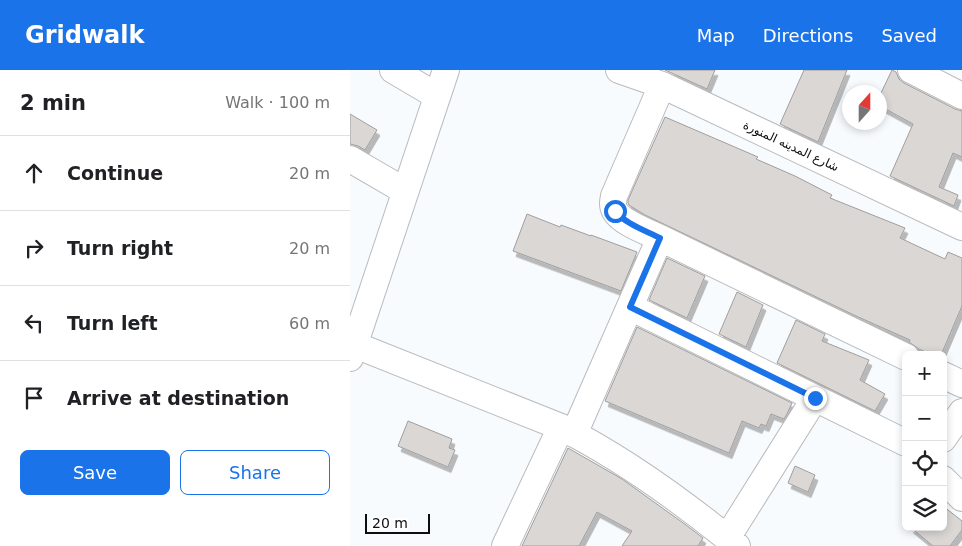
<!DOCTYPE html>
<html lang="en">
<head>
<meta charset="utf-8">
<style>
  :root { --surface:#fff; --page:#f2f2f2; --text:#202124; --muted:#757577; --line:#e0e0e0; --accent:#1a73e8 }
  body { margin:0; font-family:"DejaVu Sans","Noto Naskh Arabic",sans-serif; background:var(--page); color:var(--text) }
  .controls { position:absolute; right:15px; bottom:15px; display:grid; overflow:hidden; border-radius:8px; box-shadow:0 2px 8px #0003 }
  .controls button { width:45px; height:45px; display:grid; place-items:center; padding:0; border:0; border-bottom:1px solid var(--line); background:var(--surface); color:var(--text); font:25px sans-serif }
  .compass { position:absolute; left:492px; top:15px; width:45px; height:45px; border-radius:50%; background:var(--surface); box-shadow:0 2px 8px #0003; rotate:21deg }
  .scale { position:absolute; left:15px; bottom:12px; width:65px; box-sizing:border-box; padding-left:5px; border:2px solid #0d0e0f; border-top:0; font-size:14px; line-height:18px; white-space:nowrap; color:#0d0e0f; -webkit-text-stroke:4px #fff; paint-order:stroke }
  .stop { position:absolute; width:15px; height:15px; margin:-11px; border:4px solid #1a73e8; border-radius:50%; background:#fff }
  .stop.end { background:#1a73e8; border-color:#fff; box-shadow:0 1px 5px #0008 }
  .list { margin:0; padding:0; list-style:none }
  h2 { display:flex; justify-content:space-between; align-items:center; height:65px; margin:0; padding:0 20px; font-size:21px }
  h2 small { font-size:16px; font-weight:400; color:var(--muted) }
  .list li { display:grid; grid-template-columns:32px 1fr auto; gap:15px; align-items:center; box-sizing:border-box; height:75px; padding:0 20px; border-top:1px solid var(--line) }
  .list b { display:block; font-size:19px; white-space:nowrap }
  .list em { font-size:16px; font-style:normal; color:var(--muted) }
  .actions { display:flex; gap:10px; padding:15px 20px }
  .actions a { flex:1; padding:11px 0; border:1px solid var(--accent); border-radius:8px; text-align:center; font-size:18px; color:var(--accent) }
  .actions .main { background:var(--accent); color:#fff }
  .icon { flex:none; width:28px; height:28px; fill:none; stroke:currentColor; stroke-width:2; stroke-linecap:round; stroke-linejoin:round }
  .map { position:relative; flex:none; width:612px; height:476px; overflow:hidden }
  header { display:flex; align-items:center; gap:30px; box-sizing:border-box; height:70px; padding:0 25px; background:var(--accent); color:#fff }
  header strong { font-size:24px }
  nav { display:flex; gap:28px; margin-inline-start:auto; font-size:18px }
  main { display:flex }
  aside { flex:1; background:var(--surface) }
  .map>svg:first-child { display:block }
  .building { fill:#dbd7d5; stroke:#a19d9c; filter:url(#shadow) }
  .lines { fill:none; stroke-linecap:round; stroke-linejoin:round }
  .street-casing { stroke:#b9bbbe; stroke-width:28 }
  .street { stroke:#fff; stroke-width:26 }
  .route { stroke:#1a73e8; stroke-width:6 }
  .labels { text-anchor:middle; stroke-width:4.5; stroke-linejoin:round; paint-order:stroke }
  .street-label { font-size:12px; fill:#0d0e0f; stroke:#fff }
</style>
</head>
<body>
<header>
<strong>Gridwalk</strong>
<nav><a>Map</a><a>Directions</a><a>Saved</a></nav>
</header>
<main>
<aside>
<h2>2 min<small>Walk · 100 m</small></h2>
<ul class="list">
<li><svg class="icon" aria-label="ahead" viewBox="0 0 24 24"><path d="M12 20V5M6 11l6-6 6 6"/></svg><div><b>Continue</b></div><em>20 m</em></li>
<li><svg class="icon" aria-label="right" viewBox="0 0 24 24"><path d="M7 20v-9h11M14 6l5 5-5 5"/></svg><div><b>Turn right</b></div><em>20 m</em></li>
<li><svg class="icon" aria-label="left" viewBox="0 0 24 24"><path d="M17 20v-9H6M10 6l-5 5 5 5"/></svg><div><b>Turn left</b></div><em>60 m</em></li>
<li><svg class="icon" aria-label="arrive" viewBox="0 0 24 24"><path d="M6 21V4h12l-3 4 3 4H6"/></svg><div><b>Arrive at destination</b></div></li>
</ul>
<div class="actions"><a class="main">Save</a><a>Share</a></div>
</aside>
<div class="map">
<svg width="612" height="476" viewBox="0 0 612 476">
  <defs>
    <filter id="shadow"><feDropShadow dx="3" dy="5.5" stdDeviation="0" flood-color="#0004"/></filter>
  </defs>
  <rect width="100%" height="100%" fill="#f8fbfe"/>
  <path class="building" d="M 315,0 L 365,0 L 357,19 Z
    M 454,0 L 497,0 L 468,72 L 430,54 Z
    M 542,0 L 546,2 L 549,9 L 554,13 L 605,39 L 612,41 L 612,87 L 603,83 L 589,117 L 608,125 L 604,136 L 540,106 L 563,54 L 530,36 L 530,25 Z
    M 0,44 L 27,60 L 15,80 L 8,76 L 0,74 Z
    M 315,47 L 408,87 L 406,89 L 445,106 L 482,125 L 480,128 L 555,158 L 550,168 L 595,189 L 598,182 L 612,188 L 612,236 L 591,285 L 582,285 L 569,279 L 559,272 L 560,270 L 506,246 L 295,145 L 279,135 L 278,133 L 278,130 Z
    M 177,144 L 210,157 L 211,155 L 241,166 L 241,165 L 287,182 L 271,221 L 163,181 Z
    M 317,188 L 355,206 L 337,248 L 299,230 Z
    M 387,222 L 413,235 L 396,277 L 369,264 Z
    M 446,250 L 475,264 L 472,271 L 519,290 L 510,310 L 535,324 L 525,341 L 427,293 Z
    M 287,257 L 442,333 L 437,344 L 434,349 L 421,344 L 416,356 L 411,354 L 409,358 L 392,351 L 379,383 L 255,331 Z
    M 58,351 L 102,369 L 99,378 L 105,380 L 98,397 L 48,376 Z
    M 218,378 L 272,409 L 336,455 L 353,468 L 348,476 L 272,476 L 282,461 L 247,442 L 229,476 L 172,476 Z
    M 445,396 L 465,405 L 458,422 L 438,413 Z
    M 593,436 L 612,451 L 612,460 L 600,476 L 583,476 L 560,457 L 593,457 Z"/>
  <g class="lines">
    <defs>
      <path id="street" d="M 43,0 L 87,26
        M 269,0 L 312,15 L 612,157
        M 561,0 L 612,26
        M 312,15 L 264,126 C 263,131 262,136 265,141 C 272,153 298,162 310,168 L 556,287
        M 0,89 L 55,121
        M 280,237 L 556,373
        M 5,275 L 211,357 C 274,389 332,431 387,476
        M 0,288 L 96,0
        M 593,305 L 612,314
        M 224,364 L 310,168
        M 593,369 L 612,342
        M 593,409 L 612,428
        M 377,468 L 465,328
        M 155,476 L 211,357"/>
    </defs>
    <use href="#street" class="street-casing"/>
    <use href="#street" class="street"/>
  </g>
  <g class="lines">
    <path class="route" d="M 265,141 C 276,154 294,160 310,168 L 280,237 L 465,328"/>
  </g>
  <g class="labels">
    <g class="street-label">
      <text transform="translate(441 76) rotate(25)" y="4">شارع المدينه المنورة</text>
    </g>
  </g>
</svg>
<div class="controls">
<button>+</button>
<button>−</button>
<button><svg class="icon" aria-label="locate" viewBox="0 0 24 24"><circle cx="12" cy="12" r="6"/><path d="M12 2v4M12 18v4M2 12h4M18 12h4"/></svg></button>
<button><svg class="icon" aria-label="layers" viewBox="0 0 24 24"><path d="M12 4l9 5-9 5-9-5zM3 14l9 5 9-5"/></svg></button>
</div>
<svg class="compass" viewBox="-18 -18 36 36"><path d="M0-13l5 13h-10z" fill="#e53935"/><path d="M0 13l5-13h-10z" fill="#757577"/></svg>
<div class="scale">20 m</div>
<div class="stop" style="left:265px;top:141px"></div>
<div class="stop end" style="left:465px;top:328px"></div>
</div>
</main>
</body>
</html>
